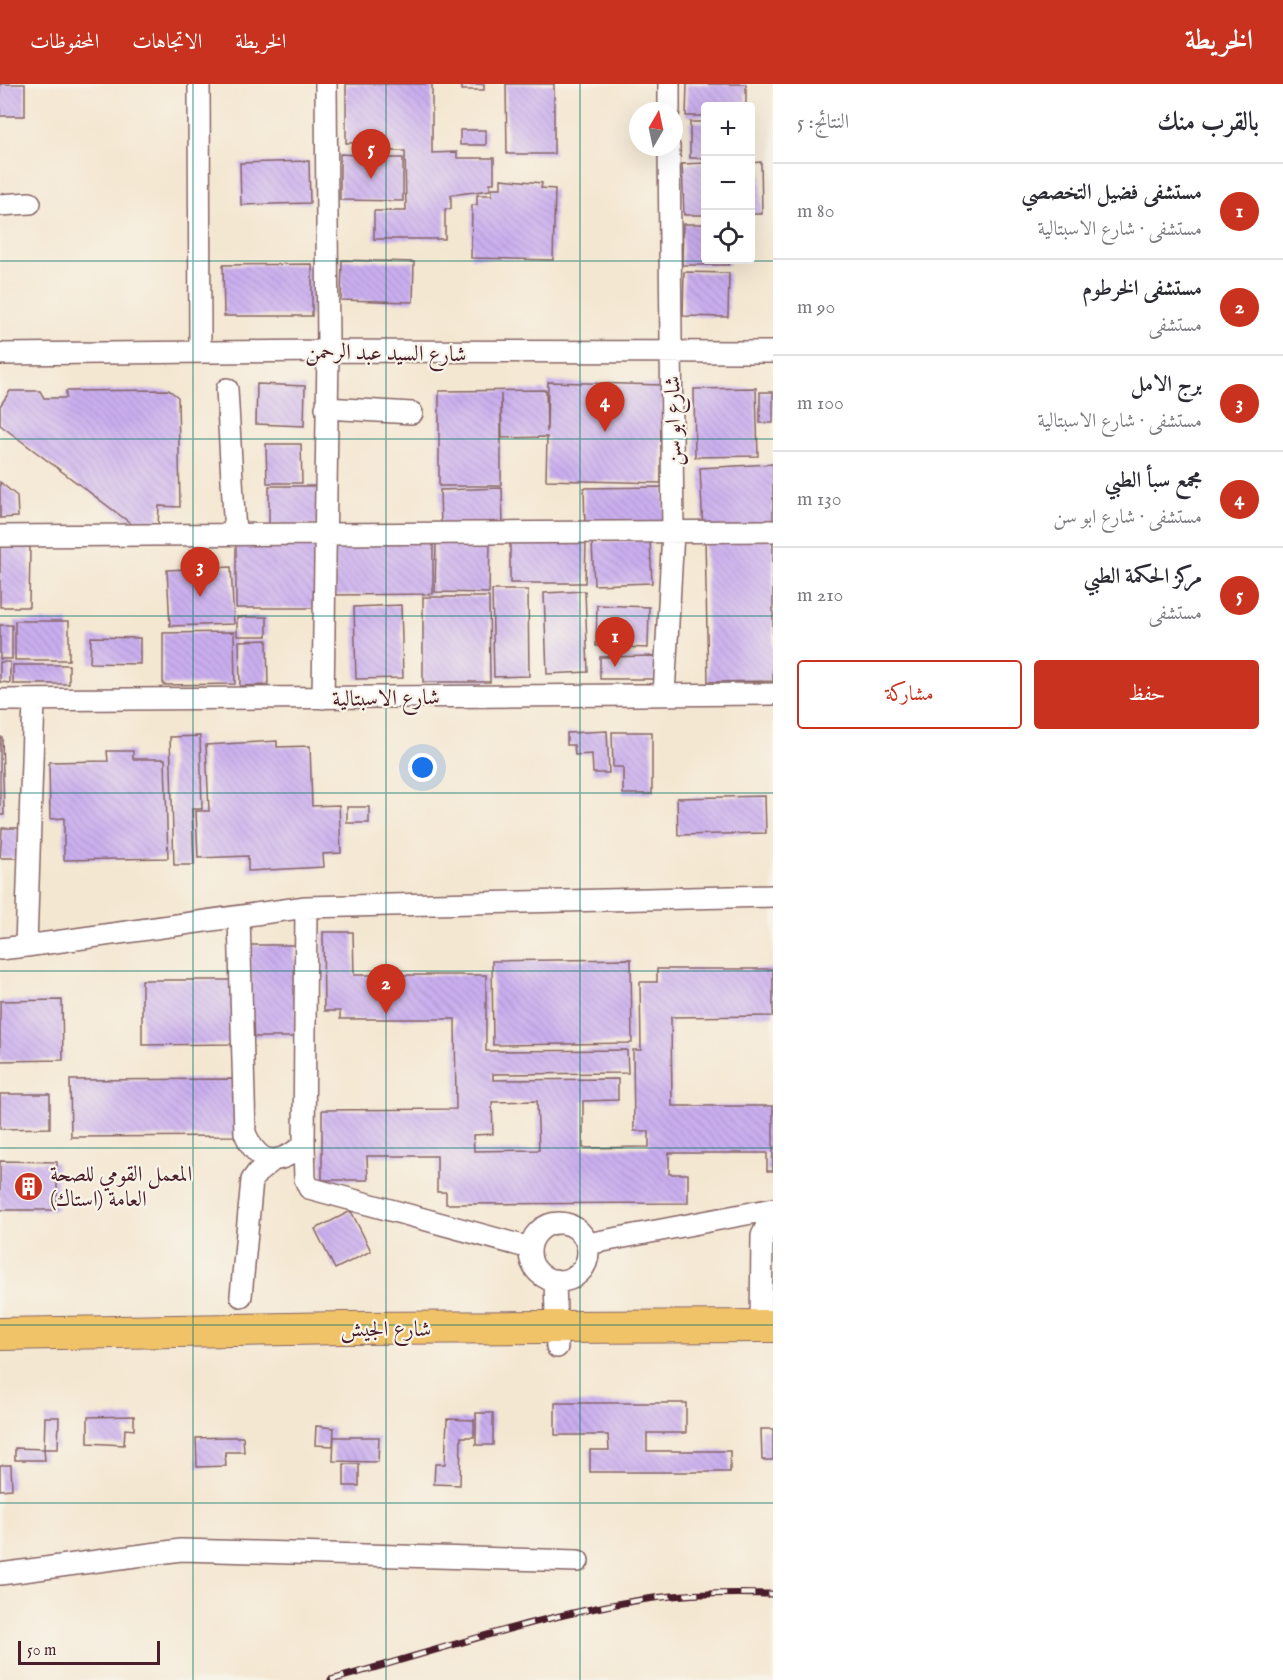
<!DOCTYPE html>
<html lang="ar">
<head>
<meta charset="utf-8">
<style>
  :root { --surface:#fff; --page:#f7f7f7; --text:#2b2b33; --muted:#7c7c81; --line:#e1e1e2; --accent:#c8321e }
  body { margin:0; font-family:"IM FELL English",Amiri,serif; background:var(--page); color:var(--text); direction:rtl }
  .controls { position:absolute; right:18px; top:18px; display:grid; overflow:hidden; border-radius:6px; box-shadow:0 6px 24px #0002 }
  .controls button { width:54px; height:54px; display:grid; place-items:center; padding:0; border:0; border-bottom:2px solid var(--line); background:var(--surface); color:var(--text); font:30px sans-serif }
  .compass { position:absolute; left:629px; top:18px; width:54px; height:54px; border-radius:50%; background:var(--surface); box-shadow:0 6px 24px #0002; rotate:9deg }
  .scale { position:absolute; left:18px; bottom:15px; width:142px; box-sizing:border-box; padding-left:6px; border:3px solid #4a1f2b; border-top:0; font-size:16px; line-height:21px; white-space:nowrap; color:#4a1f2b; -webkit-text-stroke:4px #f7f3e8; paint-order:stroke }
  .you { position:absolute; left:423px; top:684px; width:21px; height:21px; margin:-15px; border:4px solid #fff; border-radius:50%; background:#1a73e8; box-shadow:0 0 0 9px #1a73e833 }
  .badge { display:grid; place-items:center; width:39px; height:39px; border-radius:50%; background:var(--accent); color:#fff; font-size:20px; font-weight:700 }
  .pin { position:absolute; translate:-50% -50px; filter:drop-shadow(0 2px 3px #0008) }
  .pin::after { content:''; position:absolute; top:32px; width:21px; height:18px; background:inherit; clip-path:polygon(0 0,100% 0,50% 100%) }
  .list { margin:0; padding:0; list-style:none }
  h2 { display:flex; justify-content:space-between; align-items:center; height:78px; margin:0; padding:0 24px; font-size:26px }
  h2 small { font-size:20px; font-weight:400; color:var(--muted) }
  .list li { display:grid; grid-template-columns:39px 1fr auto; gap:18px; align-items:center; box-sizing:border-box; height:96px; padding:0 24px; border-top:2px solid var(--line) }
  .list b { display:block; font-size:22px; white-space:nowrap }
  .list p { margin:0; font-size:20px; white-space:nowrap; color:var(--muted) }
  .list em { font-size:20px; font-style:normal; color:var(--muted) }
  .actions { display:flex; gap:12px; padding:18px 24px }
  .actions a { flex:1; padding:14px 0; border:2px solid var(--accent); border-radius:6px; text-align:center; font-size:21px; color:var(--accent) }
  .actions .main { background:var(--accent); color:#fff }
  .icon { flex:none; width:33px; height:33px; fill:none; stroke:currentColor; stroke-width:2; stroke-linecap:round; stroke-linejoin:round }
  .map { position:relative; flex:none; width:773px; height:1596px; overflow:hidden; direction:ltr }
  header { display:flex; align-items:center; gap:36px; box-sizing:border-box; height:84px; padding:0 30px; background:var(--accent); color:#fff }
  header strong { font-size:28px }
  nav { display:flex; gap:33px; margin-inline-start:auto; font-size:21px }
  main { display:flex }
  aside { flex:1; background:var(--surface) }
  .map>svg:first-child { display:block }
  .building { fill:url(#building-back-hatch); fill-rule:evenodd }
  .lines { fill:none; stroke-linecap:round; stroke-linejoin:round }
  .minor-casing { stroke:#866565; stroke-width:24 }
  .highway-casing { stroke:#866565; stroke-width:34 }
  .minor { stroke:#fff; stroke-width:21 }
  .highway { stroke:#f1c369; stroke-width:32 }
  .rail-casing { stroke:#4a1f2b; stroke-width:7 }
  .rail { stroke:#f7f3e8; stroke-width:4.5; stroke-dasharray:14; stroke-linecap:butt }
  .grid { fill:none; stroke:#0f766e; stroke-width:1.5; stroke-opacity:0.55 }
  .labels { text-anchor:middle; stroke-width:4.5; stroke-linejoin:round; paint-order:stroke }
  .street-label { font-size:22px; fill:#4a1f2b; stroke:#f7f3e8 }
  .poi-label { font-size:22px; fill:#4a1f2b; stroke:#f7f3e8; text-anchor:start }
</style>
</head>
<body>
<header>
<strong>الخريطة</strong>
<nav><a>الخريطة</a><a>الاتجاهات</a><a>المحفوظات</a></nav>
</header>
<main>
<aside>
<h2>بالقرب منك<small>النتائج: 5</small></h2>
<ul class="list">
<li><span class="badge">1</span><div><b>مستشفى فضيل التخصصي</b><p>مستشفى · شارع الاسبتالية</p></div><em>80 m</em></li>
<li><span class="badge">2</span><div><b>مستشفى الخرطوم</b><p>مستشفى</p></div><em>90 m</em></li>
<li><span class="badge">3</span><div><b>برج الامل</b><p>مستشفى · شارع الاسبتالية</p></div><em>100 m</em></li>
<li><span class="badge">4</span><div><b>مجمع سبأ الطبي</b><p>مستشفى · شارع ابو سن</p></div><em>130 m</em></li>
<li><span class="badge">5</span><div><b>مركز الحكمة الطبي</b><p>مستشفى</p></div><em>210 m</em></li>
</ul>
<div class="actions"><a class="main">حفظ</a><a>مشاركة</a></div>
</aside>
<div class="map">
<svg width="773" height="1596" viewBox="0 0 773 1596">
  <defs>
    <pattern id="building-back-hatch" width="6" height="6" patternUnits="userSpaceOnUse" patternTransform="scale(1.5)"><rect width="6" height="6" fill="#caaeef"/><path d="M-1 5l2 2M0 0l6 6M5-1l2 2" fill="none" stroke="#af95cd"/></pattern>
  </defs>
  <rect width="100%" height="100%" fill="#f7f3e8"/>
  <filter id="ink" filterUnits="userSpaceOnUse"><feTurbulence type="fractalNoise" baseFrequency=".0167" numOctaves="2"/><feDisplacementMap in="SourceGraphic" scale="12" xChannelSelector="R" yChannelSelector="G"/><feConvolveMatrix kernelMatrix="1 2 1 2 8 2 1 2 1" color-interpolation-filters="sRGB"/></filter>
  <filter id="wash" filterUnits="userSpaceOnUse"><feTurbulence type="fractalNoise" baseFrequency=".008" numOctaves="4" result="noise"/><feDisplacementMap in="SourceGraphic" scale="24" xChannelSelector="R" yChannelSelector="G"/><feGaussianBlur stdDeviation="1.35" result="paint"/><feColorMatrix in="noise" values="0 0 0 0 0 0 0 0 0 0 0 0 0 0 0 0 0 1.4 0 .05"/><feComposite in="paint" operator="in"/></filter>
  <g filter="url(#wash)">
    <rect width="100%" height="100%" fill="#f4e7d2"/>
    <g id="blocks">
      <path class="building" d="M 0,0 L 25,0 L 25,32 L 0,32 Z
        M 346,0 L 432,0 L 432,69 L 457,68 L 457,74 L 494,74 L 494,99 L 490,99 L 490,106 L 451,111 L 451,125 L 445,125 L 445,155 L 374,155 L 374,127 L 406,127 L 405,67 L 385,67 L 385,59 L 346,59 Z
        M 462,0 L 484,0 L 484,6 L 462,6 Z
        M 506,0 L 554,0 L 554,70 L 507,70 Z
        M 687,0 L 746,0 L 746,22 L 706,22 L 706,32 L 686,32 Z
        M 690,38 L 706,38 L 706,74 L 690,74 Z
        M 460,46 L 486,46 L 486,61 L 460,61 Z
        M 340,70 L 358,71 L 359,74 L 403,74 L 403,117 L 340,116 Z
        M 309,77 L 310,119 L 241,121 L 240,79 Z
        M 761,78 L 762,130 L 750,130 L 750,79 Z
        M 706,79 L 706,131 L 684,131 L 682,80 Z
        M 501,95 L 542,99 L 541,104 L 555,105 L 553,176 L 471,174 L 472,121 L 477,121 L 477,111 L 492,111 L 492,104 L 501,104 Z
        M 683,140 L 706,140 L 706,176 L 729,176 L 729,181 L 682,181 Z
        M 342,176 L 414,178 L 413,218 L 341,216 Z
        M 312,180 L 312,232 L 224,232 L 223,181 Z
        M 684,188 L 729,189 L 728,233 L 683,232 Z
        M 548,298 L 663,301 L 661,399 L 546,396 L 547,353 L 502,354 L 501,310 L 501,402 L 439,402 L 439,307 L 546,306 L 547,348 Z
        M 257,300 L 305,302 L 304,342 L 256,340 Z
        M 756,304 L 758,372 L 695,373 L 694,305 Z
        M 169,306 L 178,313 L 180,423 L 159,422 L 158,442 L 133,441 L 0,341 L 0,322 L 10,307 L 40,307 L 44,314 L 66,314 L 66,307 Z
        M 760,308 L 773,308 L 773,339 L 760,339 Z
        M 266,360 L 301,360 L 302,399 L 267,399 Z
        M 773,380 L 773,443 L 703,447 L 700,384 Z
        M 0,398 L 17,412 L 18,433 L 0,434 Z
        M 269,402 L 318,402 L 318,441 L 269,441 Z
        M 664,403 L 665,444 L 585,446 L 584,404 Z
        M 502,404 L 503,443 L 441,444 L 440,406 Z
        M 773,453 L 773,597 L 708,598 L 705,454 Z
        M 650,456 L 652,499 L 594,501 L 592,458 Z
        M 433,457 L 433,510 L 334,511 L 334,458 Z
        M 436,457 L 490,458 L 489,509 L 435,508 Z
        M 510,457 L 586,458 L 585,499 L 510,499 Z
        M 236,459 L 320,459 L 320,524 L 236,524 Z
        M 0,463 L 30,463 L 29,523 L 0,523 Z
        M 231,483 L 234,540 L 170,542 L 167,486 Z
        M 492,506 L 528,506 L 529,592 L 494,593 Z
        M 585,507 L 588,588 L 547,590 L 544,509 Z
        M 423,513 L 489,513 L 490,598 L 423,598 Z
        M 401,521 L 403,594 L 356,595 L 354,523 Z
        M 597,521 L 649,523 L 648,564 L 596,562 Z
        M 237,533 L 267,533 L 267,552 L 237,552 Z
        M 15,537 L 69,537 L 69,576 L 15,576 Z
        M 0,541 L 12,541 L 12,575 L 0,575 Z
        M 234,548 L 235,600 L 163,601 L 163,549 Z
        M 91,553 L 140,554 L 140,580 L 90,579 Z
        M 267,556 L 268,601 L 240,602 L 239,557 Z
        M 655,572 L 655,595 L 600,595 L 600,573 Z
        M 0,578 L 10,578 L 10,599 L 0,598 Z
        M 13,581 L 69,581 L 69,600 L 13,600 Z
        M 607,647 L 609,689 L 593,689 L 592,670 L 575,671 L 574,661 L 567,661 L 567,649 Z
        M 612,648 L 652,648 L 652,710 L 623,710 L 623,683 L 613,683 Z
        M 200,652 L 202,725 L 192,725 L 194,781 L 174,781 L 170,653 Z
        M 0,653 L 2,653 L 4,731 L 0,731 Z
        M 277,657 L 277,663 L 310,662 L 312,722 L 339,721 L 341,769 L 323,770 L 324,783 L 248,787 L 248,772 L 198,774 L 196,727 L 209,727 L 206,661 Z
        M 107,667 L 133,667 L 133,675 L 165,675 L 168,774 L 64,776 L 64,734 L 50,735 L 49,678 L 108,677 Z
        M 765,712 L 766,749 L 678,751 L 677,714 Z
        M 347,723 L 369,723 L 369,739 L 347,739 Z
        M 2,744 L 19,744 L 18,774 L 0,774 Z
        M 323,848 L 353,848 L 354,891 L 486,891 L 486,967 L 627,966 L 628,989 L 493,990 L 493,996 L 618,995 L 618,1016 L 583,1017 L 583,1064 L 649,1063 L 649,1047 L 634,1047 L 633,966 L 641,966 L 640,898 L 657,898 L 657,885 L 773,885 L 773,932 L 671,933 L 672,1022 L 773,1022 L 773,1087 L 767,1087 L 767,1069 L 669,1069 L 669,1090 L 688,1090 L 688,1119 L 446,1120 L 446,1108 L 437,1108 L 437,1072 L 367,1072 L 368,1096 L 322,1096 L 322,1026 L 456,1025 L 455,935 L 340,935 L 340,927 L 324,927 ZM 537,1017 L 539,1066 L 474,1067 L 473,1051 L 493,1050 L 492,1018 Z
        M 250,861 L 295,861 L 296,953 L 251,953 Z
        M 631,875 L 632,959 L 493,961 L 492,877 Z
        M 142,896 L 234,896 L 234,960 L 142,961 Z
        M 62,916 L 63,976 L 0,977 L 0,917 Z
        M 239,995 L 239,1052 L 71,1053 L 70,996 Z
        M 0,1010 L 50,1010 L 50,1044 L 0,1045 Z
        M 0,1077 L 57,1078 L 57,1126 L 0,1126 Z
        M 351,1127 L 371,1167 L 335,1185 L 315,1145 Z
        M 555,1319 L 686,1319 L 686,1349 L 647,1349 L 647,1367 L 730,1367 L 730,1388 L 590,1388 L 590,1366 L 609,1366 L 608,1351 L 555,1351 Z
        M 476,1329 L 493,1329 L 493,1361 L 476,1361 Z
        M 134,1332 L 134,1346 L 125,1345 L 124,1361 L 88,1359 L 88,1333 Z
        M 45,1333 L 59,1333 L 58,1365 L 44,1365 L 45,1376 L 15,1376 L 15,1364 L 44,1365 Z
        M 447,1335 L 474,1336 L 474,1353 L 461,1353 L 460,1401 L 434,1400 L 435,1380 L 445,1380 Z
        M 316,1342 L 334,1344 L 333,1362 L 315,1361 Z
        M 761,1345 L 773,1345 L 773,1376 L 762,1376 Z
        M 225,1353 L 243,1353 L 244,1368 L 225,1368 L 226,1382 L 197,1383 L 196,1354 Z
        M 334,1353 L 379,1353 L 378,1378 L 333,1377 Z
        M 344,1380 L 359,1380 L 359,1402 L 344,1402 Z
        M 0,1381 L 11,1381 L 12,1405 L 0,1406 Z"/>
    </g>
  </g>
  <g filter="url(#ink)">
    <use href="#blocks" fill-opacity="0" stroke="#866565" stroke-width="1.5"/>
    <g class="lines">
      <defs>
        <path id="minor" d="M 199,0 L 200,268
          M 669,0 L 669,27
          M 0,121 L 30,119
          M 0,270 L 328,267 L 773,268
          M 227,305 L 235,450
          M 326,324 L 412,329
          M 0,452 L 773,447
          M 664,611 L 673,448 L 669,63
          M 323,614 L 328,267 L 326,0
          M 0,616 L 773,610
          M 34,616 L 26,862 L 306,823 L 773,812
          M 306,823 L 304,1061 L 305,1095 L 309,1104 L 530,1164
          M 239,833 L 245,1049 C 260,1084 278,1081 304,1061
          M 0,865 L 26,862
          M530 1168a29 29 0 1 1 58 0a29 29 0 1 1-58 0Z
          M 587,1160 L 773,1125
          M 555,1196 L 557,1263
          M 241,1212 L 252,1096 L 257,1089 L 272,1077
          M 761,1242 L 762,1152 L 773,1127
          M 0,1490 L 181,1466 L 578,1477"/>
        <path id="highway" d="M 0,1250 L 343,1244 L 773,1242"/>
      </defs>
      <use href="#minor" class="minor-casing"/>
      <use href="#highway" class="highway-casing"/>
      <use href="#minor" class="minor"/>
      <use href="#highway" class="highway"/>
      <defs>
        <path id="rail" d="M 331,1596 C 437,1567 545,1529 654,1514 C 693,1509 734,1509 773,1510"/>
      </defs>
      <use href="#rail" class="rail-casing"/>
      <use href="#rail" class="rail"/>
    </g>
  </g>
  <path class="grid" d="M 193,0 L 193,1596M 386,0 L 386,1596M 580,0 L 580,1596M 0,177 L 773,177M 0,355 L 773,355M 0,532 L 773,532M 0,709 L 773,709M 0,887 L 773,887M 0,1064 L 773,1064M 0,1241 L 773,1241M 0,1419 L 773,1419"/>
  <defs>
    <symbol id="building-disc" viewBox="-11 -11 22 22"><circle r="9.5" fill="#c8321e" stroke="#f7f3e8"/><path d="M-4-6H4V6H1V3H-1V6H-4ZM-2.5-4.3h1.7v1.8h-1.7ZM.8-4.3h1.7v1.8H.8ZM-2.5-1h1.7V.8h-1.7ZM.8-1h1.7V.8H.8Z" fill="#fff"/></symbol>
  </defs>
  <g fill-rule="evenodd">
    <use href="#building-disc" x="12" y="1086" width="33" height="33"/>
  </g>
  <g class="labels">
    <g class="street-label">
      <text transform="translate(386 268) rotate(1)" y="8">شارع السيد عبد الرحمن</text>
      <text transform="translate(672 337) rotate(-91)" y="8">شارع ابو سن</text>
      <text transform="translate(386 613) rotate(-1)" y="8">شارع الاسبتالية</text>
      <text x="386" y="1252">شارع الجيش</text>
    </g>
    <g class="poi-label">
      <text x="50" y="1097">المعمل القومي للصحة<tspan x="50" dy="25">العامة (استاك)</tspan></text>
    </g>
  </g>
</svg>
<div class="controls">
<button>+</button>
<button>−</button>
<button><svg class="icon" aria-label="locate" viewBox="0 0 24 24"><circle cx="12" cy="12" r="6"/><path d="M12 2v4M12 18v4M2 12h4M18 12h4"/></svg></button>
</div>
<svg class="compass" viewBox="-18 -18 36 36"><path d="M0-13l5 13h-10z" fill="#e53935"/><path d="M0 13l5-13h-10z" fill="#7c7c81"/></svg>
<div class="scale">50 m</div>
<div class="you"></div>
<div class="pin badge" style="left:615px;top:583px">1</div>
<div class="pin badge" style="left:386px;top:930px">2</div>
<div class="pin badge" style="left:200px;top:513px">3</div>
<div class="pin badge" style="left:605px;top:348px">4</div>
<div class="pin badge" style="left:371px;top:95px">5</div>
</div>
</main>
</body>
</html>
